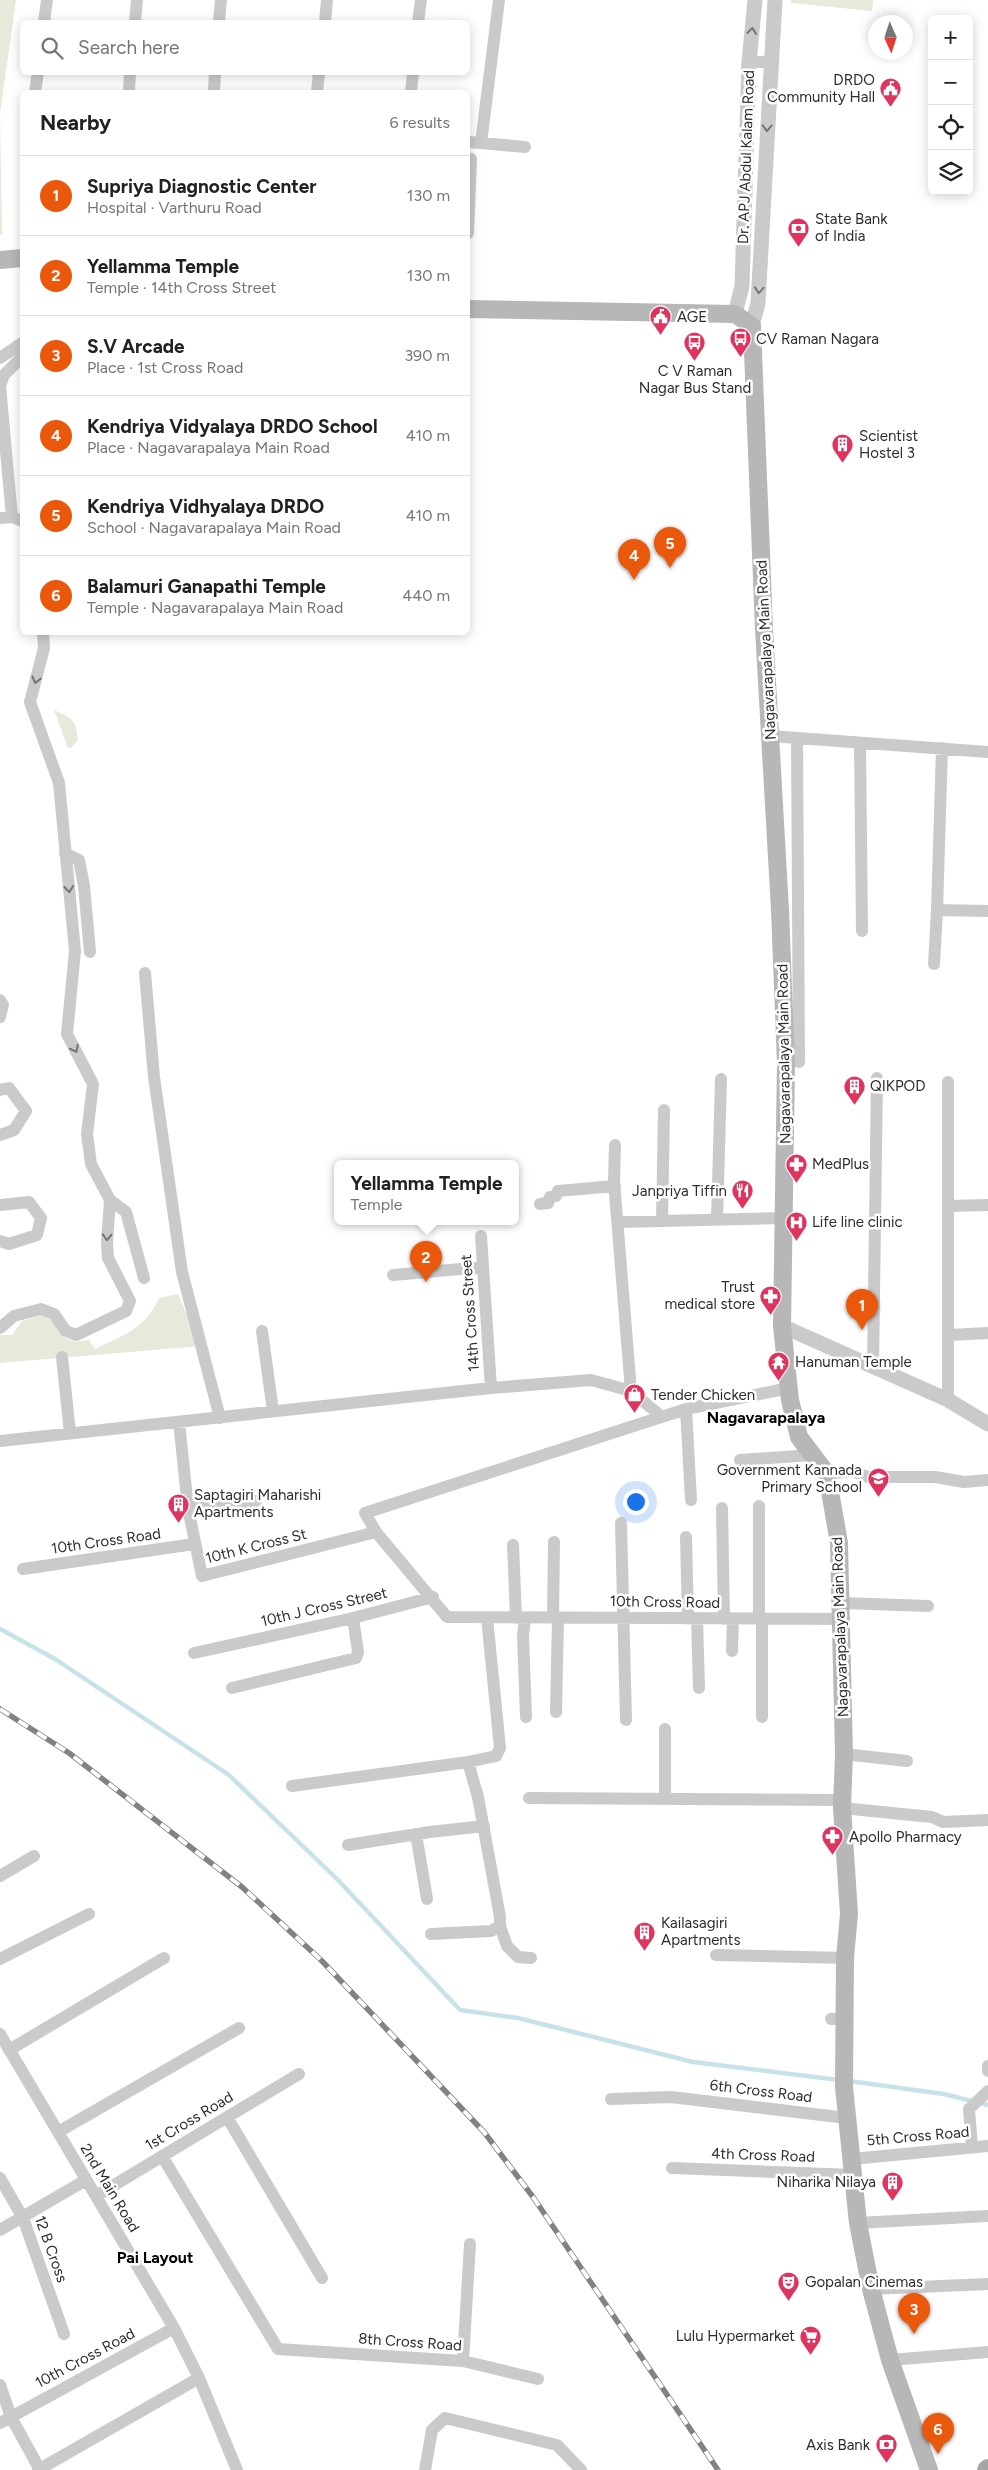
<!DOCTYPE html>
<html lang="en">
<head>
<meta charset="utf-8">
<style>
  :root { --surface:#fff; --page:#f6f6f6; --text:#202124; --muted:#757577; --line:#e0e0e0; --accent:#ea580c }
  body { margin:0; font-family:Figtree,sans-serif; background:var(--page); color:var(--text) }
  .controls { position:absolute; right:15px; top:15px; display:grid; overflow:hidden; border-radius:8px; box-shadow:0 2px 12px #0003 }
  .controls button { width:45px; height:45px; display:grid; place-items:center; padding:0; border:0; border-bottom:1px solid var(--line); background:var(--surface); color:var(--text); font:25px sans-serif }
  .compass { position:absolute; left:868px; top:15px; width:45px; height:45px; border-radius:50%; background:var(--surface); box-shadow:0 2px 12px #0003; rotate:177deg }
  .you { position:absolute; left:635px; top:1501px; width:18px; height:18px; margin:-12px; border:4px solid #fff; border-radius:50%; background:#1a73e8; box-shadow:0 0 0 8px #1a73e833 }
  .badge { display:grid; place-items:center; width:32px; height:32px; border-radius:50%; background:var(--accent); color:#fff; font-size:16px; font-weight:700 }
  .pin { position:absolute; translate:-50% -41px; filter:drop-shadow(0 1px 2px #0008) }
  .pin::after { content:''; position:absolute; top:26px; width:18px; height:15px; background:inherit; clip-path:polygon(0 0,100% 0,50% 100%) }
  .popup { position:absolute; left:334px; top:1160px; width:185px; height:65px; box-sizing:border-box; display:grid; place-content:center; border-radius:8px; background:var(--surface); filter:drop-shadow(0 1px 4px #0005); font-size:16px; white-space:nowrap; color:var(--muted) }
  .popup b { font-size:19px; color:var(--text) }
  .popup::after { content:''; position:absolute; left:50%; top:100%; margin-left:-10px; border:10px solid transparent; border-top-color:var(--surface) }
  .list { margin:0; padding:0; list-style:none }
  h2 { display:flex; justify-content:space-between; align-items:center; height:65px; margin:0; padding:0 20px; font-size:21px }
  h2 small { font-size:16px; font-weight:400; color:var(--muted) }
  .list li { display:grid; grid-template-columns:32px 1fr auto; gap:15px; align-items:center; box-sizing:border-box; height:80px; padding:0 20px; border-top:1px solid var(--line) }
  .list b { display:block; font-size:19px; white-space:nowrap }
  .list p { margin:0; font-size:16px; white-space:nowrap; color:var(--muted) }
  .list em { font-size:16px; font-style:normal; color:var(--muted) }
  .icon { flex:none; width:28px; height:28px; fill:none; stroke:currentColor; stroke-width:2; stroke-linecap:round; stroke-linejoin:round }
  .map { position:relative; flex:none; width:988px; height:2470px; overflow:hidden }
  .search { position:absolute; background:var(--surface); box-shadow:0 2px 12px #0003; left:20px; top:20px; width:450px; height:55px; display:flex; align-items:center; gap:12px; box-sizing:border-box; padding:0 18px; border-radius:8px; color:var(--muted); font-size:19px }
  .panel { position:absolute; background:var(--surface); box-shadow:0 2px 12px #0003; left:20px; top:90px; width:450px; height:545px; border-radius:8px }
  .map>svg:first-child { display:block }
  .green { fill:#e5eada }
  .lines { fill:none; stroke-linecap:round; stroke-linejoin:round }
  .stream { stroke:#c7e2e9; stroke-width:4.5 }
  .minor { stroke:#cacaca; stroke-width:12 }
  .tertiary { stroke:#cacaca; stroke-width:15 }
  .secondary { stroke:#b7b7b7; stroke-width:18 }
  .primary { stroke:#a5a5a5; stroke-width:20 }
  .rail-casing { stroke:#828282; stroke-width:5.5 }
  .rail { stroke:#fff; stroke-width:4; stroke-dasharray:11; stroke-linecap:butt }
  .oneway { stroke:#747474 }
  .labels { text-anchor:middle; stroke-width:5; stroke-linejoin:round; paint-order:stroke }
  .poi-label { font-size:15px; fill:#2d2d2d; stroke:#fff; text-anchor:start }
  .street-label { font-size:15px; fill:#2d2d2d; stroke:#fff }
  .neighbourhood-label { font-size:16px; font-weight:bold; fill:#000; stroke:#fff }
</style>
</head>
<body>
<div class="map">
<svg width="988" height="2470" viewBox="0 0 988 2470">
  <rect width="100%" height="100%" fill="#fff"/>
  <path class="green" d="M 0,0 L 16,0 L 0,113 L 2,234 L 0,235 Z
    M 791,0 L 873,0 L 872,11 L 791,3 Z
    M 54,710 C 73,719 76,719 78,740 L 71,748 L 68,748 Z
    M 178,1294 L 200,1346 L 0,1363 L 0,1335 L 12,1335 L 22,1321 L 43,1315 C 66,1326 55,1347 89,1340 L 95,1349 C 123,1335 145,1329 159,1298 Z"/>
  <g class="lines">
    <path class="stream" d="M 0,1629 L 55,1659 L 229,1775 L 338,1880 L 460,2010 L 518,2018 L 693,2062 L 839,2080
      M 849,2081 L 944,2094 L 988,2105"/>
    <path class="minor" d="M 44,22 L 47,0
      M 135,22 L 137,0
      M 219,22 L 221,0
      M 325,22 L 327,0
      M 418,22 L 421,0
      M 749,62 L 770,62
      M 35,92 L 38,72
      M 129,92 L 130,72
      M 214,92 L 215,72
      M 317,92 L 319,72
      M 411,92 L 413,72
      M 468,142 L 481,143 L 499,0
      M 481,143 L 525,147
      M 468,233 L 471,159
      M 0,358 L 22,343
      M 12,517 L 0,386 L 4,375 L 22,357
      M 0,518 L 12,517 L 22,521
      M 770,736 L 988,752
      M 797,738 L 799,1062
      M 860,743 L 862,931
      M 65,853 L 79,860 L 84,886 L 90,952
      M 937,910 L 942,748
      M 934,964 L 937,910 L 988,911
      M 145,973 L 154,1077 L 182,1272 L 220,1418
      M 0,1000 L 3,1005 L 0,1017
      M 0,1090 L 9,1088 L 26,1111 L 14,1130 L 0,1135
      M 615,1145 L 614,1181 L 631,1391
      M 110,1200 L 126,1212 L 144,1278
      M 540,1204 L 548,1203 L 550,1197 L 556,1196 L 558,1191 L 615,1186
      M 0,1205 L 29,1202 L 41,1218 L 37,1235 L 9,1244 L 0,1241
      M 949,1206 L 988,1205
      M 717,1220 L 721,1079
      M 662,1221 L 664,1110
      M 619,1222 L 784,1218
      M 481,1236 L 491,1388
      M 393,1275 L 483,1267
      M 0,1328 L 14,1316 L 41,1309 L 54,1314 L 66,1331 L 76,1335 L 126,1311 L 130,1301 L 108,1258 L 107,1242 L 110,1200 L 91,1164 L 87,1134 L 93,1084 L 67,1034 L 75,951 L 59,783 L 30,702 L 44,648 L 43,632
      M 262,1331 L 273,1411
      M 949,1335 L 988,1333
      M 62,1357 L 70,1433
      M 873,1368 L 877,1078
      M 789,1388 L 686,1409 L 365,1513 L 376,1532 L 447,1617 L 843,1619
      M 948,1400 L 948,1082
      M 686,1409 L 691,1500
      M 179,1422 L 188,1508 L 202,1576 L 376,1532
      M 0,1441 L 491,1388 L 591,1380 L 631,1391 L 662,1417
      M 740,1460 L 813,1455
      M 827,1474 L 852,1471 L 868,1477 L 935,1477 L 964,1482 L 988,1480
      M 759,1506 L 759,1619
      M 188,1508 L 256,1501
      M 722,1508 L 724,1619
      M 621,1523 L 626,1720
      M 686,1537 L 688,1619
      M 513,1545 L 516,1618
      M 23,1569 L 194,1544
      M 842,1603 L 928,1606
      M 525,1618 L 523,1636 L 526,1717
      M 553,1618 L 554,1542
      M 697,1619 L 699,1688
      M 732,1651 L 733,1619
      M 194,1653 L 353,1618 L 433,1597
      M 232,1688 L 356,1658 L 358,1652 L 353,1618
      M 556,1712 L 558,1618
      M 762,1717 L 762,1619
      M 844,1754 L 907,1761
      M 292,1786 L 468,1762 L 496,1756 L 500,1748 L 487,1618
      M 529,1798 L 842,1800
      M 665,1799 L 665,1729
      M 842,1808 L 932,1817 L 943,1822 L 988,1820
      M 416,1834 L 427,1899
      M 348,1845 L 430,1832 L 484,1826
      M 0,1876 L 34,1856
      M 500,1926 L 507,1946 L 518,1957 L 531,1958
      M 431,1934 L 491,1931 L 500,1926 L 500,1917 L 478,1797 L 468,1762
      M 716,1955 L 845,1958
      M 0,1959 L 89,1914
      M 831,2019 L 843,2019
      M 0,2034 L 174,2328 L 199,2378 L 237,2470
      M 9,2050 L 164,1958
      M 988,2066 L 988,2071
      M 611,2099 L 671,2097 L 847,2118
      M 227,2117 L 322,2278
      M 58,2132 L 239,2028
      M 972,2147 L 969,2109 L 988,2091
      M 162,2156 L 278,2349 L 463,2361 L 538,2379
      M 852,2159 L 988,2146
      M 672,2168 L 853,2175
      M 0,2178 L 23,2218 L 64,2334
      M 96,2196 L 299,2074
      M 858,2223 L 988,2216
      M 0,2230 L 86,2180
      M 871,2289 L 988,2284
      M 890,2360 L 988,2352
      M 463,2361 L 470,2244
      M 0,2385 L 11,2417 L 40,2470
      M 0,2423 L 174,2328
      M 38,2470 L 199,2378
      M 425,2470 L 432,2430 L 445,2418 L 557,2445 L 581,2470"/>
    <path class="tertiary" d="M 735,314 L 742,286 L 749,62 L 755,0
      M 752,326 L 758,303 L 775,0
      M 782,1326 L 948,1400 L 988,1424"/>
    <path class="secondary" d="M 0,260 L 22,258
      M 468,309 L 735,314 L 752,326 L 764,629 L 780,910 L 786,1063 L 782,1326 L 790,1400 L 799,1437 L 827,1474 L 839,1543 L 844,1754 L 842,1808 L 849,1914 L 845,1958 L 844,2087 L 858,2223 L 871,2289 L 890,2360 L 929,2470"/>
    <path class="primary" d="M 987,2470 L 988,2469"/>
    <defs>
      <path id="rail" d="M 0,1709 L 69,1753 L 242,1887 L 322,1961 L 484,2132 L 533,2197 L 718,2470"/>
    </defs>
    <use href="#rail" class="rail-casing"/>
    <use href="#rail" class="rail"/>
  </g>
  <defs><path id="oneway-chevron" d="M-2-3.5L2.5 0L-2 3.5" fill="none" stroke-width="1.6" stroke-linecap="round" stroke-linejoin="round" transform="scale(1.25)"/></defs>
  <g class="oneway">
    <use href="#oneway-chevron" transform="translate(752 31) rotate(-84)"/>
    <use href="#oneway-chevron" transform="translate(767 128) rotate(92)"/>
    <use href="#oneway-chevron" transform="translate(759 290) rotate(94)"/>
    <use href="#oneway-chevron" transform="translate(36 680) rotate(104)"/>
    <use href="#oneway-chevron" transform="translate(69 889) rotate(84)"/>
    <use href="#oneway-chevron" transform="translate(75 1049) rotate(63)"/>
    <use href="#oneway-chevron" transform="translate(107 1237) rotate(93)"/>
  </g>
  <defs>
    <symbol id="civic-pin" viewBox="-11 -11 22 30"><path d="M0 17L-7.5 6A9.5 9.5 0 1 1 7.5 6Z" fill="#de345e" stroke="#fff"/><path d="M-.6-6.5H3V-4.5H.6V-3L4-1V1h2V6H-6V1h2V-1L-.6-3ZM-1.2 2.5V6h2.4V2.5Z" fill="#fff"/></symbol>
    <symbol id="bank-pin" viewBox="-11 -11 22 30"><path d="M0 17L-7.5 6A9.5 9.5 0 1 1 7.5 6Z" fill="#de345e" stroke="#fff"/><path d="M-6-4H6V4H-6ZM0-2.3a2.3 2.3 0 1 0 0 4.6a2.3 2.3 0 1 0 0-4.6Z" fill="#fff"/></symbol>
    <symbol id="bus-pin" viewBox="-11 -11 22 30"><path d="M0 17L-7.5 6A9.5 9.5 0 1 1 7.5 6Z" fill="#de345e" stroke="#fff"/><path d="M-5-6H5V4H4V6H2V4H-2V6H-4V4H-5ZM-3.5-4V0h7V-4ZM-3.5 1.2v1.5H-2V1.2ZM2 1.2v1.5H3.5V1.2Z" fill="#fff"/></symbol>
    <symbol id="building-pin" viewBox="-11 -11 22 30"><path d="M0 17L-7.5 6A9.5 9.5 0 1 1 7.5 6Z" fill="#de345e" stroke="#fff"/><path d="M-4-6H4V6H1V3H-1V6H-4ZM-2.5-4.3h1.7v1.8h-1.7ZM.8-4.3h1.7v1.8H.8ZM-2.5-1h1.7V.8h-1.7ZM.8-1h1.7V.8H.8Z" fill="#fff"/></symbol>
    <symbol id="pharmacy-pin" viewBox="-11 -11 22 30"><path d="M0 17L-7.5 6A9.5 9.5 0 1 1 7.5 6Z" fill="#de345e" stroke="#fff"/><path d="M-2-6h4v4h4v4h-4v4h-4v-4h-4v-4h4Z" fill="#fff"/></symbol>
    <symbol id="restaurant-pin" viewBox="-11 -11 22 30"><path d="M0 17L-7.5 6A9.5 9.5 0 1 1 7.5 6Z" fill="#de345e" stroke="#fff"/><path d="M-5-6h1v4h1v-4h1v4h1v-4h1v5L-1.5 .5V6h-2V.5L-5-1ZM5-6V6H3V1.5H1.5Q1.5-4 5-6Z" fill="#fff"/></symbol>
    <symbol id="hospital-pin" viewBox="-11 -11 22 30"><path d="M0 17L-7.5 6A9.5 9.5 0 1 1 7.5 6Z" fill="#de345e" stroke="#fff"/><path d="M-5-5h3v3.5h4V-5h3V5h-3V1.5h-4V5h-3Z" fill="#fff"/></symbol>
    <symbol id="temple-pin" viewBox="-11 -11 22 30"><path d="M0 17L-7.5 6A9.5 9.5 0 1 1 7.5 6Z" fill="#de345e" stroke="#fff"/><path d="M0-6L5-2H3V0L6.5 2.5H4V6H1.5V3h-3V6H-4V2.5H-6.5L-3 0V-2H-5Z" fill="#fff"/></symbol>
    <symbol id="shop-pin" viewBox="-11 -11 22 30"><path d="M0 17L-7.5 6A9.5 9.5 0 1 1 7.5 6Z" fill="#de345e" stroke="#fff"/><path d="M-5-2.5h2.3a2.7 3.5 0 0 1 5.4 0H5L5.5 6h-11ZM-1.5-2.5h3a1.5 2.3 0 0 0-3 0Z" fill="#fff"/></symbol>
    <symbol id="school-pin" viewBox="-11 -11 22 30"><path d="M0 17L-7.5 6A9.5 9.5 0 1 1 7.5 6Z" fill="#de345e" stroke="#fff"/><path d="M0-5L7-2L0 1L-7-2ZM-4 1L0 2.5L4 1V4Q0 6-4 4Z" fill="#fff"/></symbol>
    <symbol id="theatre-pin" viewBox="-11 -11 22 30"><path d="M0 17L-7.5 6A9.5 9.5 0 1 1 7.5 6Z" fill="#de345e" stroke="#fff"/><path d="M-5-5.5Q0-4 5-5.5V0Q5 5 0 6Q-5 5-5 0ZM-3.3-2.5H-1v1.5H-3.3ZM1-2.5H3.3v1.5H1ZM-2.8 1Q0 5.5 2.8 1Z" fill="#fff"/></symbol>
    <symbol id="supermarket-pin" viewBox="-11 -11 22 30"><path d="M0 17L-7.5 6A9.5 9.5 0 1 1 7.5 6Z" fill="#de345e" stroke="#fff"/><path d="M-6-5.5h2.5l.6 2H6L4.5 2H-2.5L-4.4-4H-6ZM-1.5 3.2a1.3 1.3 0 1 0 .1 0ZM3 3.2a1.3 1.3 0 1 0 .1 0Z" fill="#fff"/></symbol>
  </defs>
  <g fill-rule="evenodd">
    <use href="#civic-pin" x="878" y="76" width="25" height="34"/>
    <use href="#bank-pin" x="786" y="216" width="25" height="34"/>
    <use href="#civic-pin" x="648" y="304" width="25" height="34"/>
    <use href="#bus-pin" x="728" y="326" width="25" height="34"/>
    <use href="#bus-pin" x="682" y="330" width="25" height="34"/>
    <use href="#building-pin" x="830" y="432" width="25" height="34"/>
    <use href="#building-pin" x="842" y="1074" width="25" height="34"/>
    <use href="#pharmacy-pin" x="784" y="1152" width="25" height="34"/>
    <use href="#restaurant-pin" x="730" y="1178" width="25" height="34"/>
    <use href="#hospital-pin" x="784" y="1210" width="25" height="34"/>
    <use href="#pharmacy-pin" x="758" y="1284" width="25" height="34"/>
    <use href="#temple-pin" x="766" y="1350" width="25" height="34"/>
    <use href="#shop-pin" x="622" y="1382" width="25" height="34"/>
    <use href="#school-pin" x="866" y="1466" width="25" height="34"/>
    <use href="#building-pin" x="166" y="1492" width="25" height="34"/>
    <use href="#pharmacy-pin" x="820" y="1824" width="25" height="34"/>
    <use href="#building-pin" x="632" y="1920" width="25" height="34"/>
    <use href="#building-pin" x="880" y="2170" width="25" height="34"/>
    <use href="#theatre-pin" x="776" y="2270" width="25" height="34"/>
    <use href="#supermarket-pin" x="798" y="2324" width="25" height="34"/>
    <use href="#bank-pin" x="874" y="2432" width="25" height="34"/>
  </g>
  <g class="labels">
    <g class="poi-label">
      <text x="875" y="85" text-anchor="end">DRDO<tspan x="875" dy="17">Community Hall</tspan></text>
      <text x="815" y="224">State Bank<tspan x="815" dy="17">of India</tspan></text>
      <text x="677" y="322">AGE</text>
      <text x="756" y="344">CV Raman Nagara</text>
      <text x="695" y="376" text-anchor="middle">C V Raman<tspan x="695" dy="17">Nagar Bus Stand</tspan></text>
      <text x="859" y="441">Scientist<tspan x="859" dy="17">Hostel 3</tspan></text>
      <text x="870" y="1091">QIKPOD</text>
      <text x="812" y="1169">MedPlus</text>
      <text x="727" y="1196" text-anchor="end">Janpriya Tiffin</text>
      <text x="812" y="1227">Life line clinic</text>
      <text x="755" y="1292" text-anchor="end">Trust<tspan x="755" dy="17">medical store</tspan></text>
      <text x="795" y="1367">Hanuman Temple</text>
      <text x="651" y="1400">Tender Chicken</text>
      <text x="862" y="1475" text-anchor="end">Government Kannada<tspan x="862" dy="17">Primary School</tspan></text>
      <text x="194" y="1500">Saptagiri Maharishi<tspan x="194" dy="17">Apartments</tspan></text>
      <text x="849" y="1842">Apollo Pharmacy</text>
      <text x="661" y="1928">Kailasagiri<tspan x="661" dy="17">Apartments</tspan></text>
      <text x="876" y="2187" text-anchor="end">Niharika Nilaya</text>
      <text x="805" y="2287">Gopalan Cinemas</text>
      <text x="795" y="2341" text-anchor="end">Lulu Hypermarket</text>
      <text x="870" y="2450" text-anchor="end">Axis Bank</text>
    </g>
    <g class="street-label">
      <text transform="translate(746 157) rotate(-88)" y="5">Dr. APJ Abdul Kalam Road</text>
      <text transform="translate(766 650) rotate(-93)" y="5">Nagavarapalaya Main Road</text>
      <text transform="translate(784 1054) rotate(-91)" y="5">Nagavarapalaya Main Road</text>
      <text transform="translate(470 1313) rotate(-94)" y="5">14th Cross Street</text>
      <text transform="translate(106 1541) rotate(-8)" y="5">10th Cross Road</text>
      <text transform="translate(256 1546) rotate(-14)" y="5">10th K Cross St</text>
      <text transform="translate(665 1602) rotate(1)" y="5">10th Cross Road</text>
      <text transform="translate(324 1607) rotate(-13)" y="5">10th J Cross Street</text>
      <text transform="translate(840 1627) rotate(-92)" y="5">Nagavarapalaya Main Road</text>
      <text transform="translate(761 2091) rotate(7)" y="5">6th Cross Road</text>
      <text transform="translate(189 2121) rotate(-31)" y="5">1st Cross Road</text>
      <text transform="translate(918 2136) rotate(-5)" y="5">5th Cross Road</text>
      <text transform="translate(763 2155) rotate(2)" y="5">4th Cross Road</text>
      <text transform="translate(110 2188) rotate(59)" y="5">2nd Main Road</text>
      <text transform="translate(51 2249) rotate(70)" y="5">12 B Cross</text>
      <text transform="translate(410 2342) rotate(4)" y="5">8th Cross Road</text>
      <text transform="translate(85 2358) rotate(-28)" y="5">10th Cross Road</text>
    </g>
    <g class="neighbourhood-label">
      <text x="766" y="1423">Nagavarapalaya</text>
      <text x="155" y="2263">Pai Layout</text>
    </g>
  </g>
</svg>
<div class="controls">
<button>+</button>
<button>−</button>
<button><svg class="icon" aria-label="locate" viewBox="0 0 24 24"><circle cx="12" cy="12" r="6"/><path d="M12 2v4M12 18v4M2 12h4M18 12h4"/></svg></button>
<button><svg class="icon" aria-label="layers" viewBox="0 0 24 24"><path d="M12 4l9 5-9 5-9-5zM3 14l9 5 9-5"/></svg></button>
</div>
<svg class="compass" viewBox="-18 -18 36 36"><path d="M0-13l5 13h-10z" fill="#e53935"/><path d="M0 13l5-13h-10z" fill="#757577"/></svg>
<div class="you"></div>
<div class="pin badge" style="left:862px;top:1330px">1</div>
<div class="pin badge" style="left:426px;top:1282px">2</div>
<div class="popup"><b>Yellamma Temple</b>Temple</div>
<div class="pin badge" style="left:914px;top:2334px">3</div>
<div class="pin badge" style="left:634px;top:580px">4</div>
<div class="pin badge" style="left:670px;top:568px">5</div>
<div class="pin badge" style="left:938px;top:2454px">6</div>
<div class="search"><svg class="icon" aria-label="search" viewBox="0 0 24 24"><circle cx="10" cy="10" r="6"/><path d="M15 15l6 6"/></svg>Search here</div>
<section class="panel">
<h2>Nearby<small>6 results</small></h2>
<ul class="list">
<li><span class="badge">1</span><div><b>Supriya Diagnostic Center</b><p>Hospital · Varthuru Road</p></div><em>130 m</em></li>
<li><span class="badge">2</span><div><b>Yellamma Temple</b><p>Temple · 14th Cross Street</p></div><em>130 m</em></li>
<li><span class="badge">3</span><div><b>S.V Arcade</b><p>Place · 1st Cross Road</p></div><em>390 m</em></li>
<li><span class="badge">4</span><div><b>Kendriya Vidyalaya DRDO School</b><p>Place · Nagavarapalaya Main Road</p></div><em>410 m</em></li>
<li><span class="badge">5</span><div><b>Kendriya Vidhyalaya DRDO</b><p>School · Nagavarapalaya Main Road</p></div><em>410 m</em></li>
<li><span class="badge">6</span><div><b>Balamuri Ganapathi Temple</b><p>Temple · Nagavarapalaya Main Road</p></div><em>440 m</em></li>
</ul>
</section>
</div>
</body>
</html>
